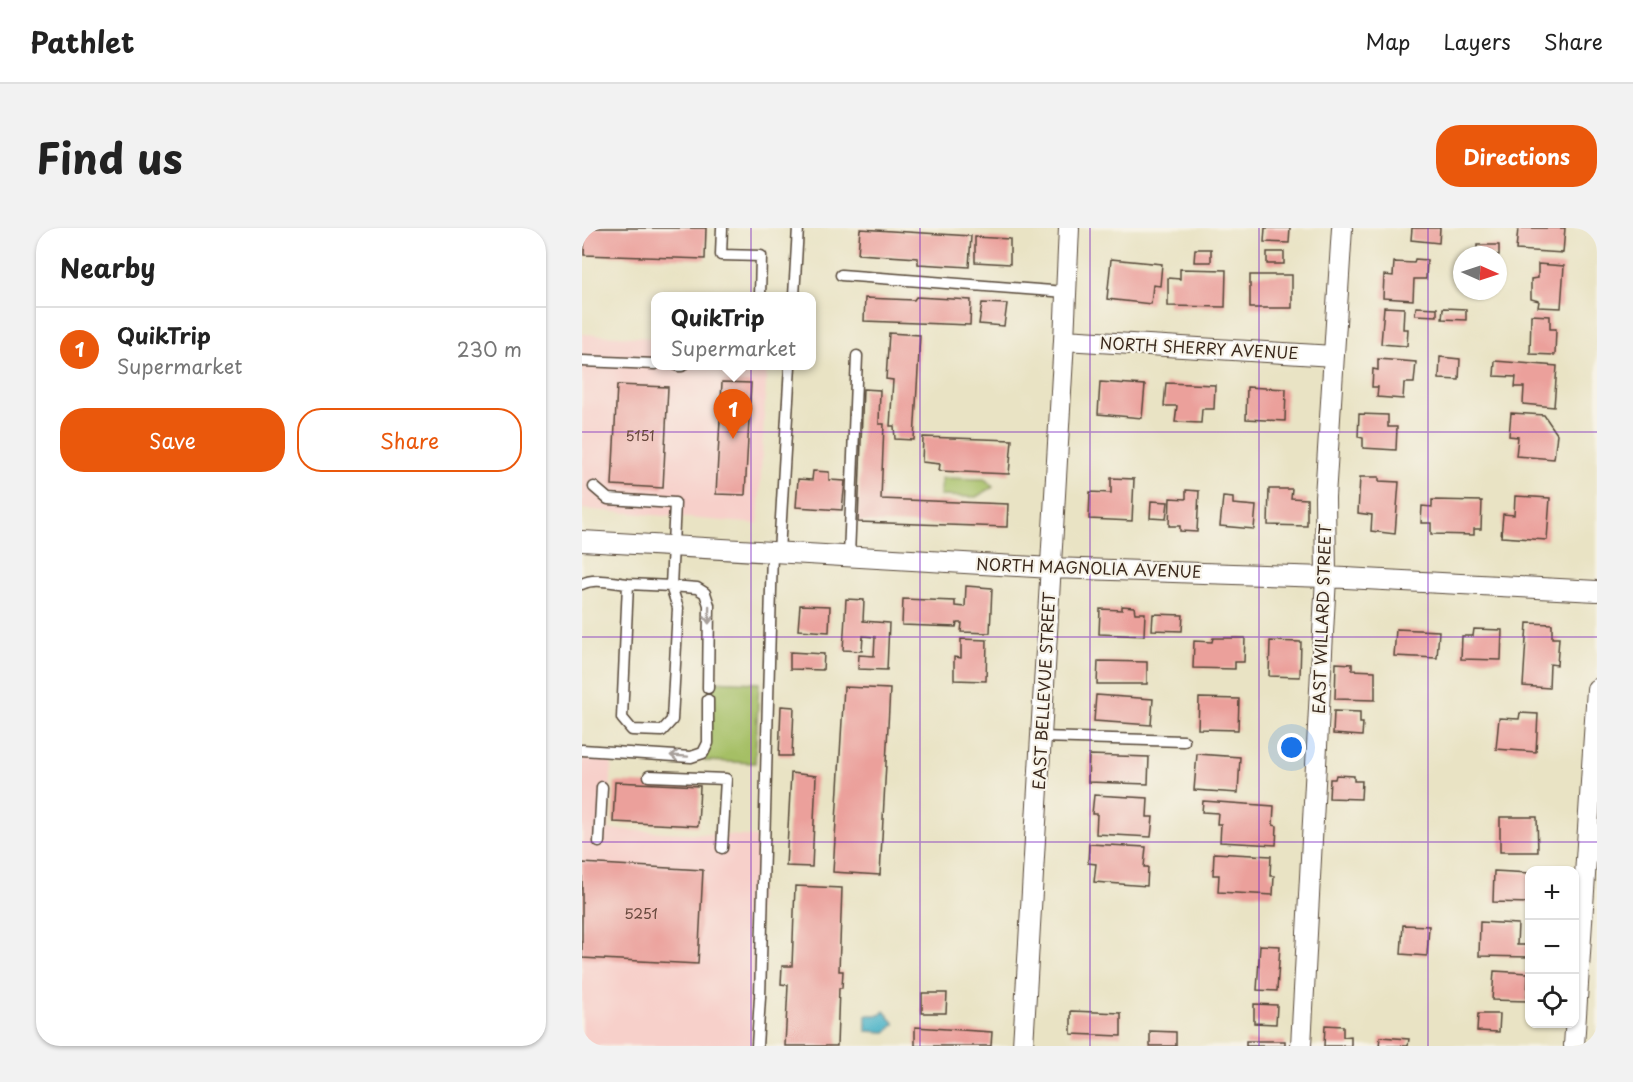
<!DOCTYPE html>
<html lang="en">
<head>
<meta charset="utf-8">
<style>
  :root { --surface:#fff; --page:#f2f2f2; --text:#222; --muted:#767676; --line:#e0e0e0; --accent:#ea580c }
  body { margin:0; font-family:"Playpen Sans",sans-serif; background:var(--page); color:var(--text) }
  .controls { position:absolute; right:18px; bottom:18px; display:grid; overflow:hidden; border-radius:12px; box-shadow:0 2px 4px #0004 }
  .controls button { width:54px; height:54px; display:grid; place-items:center; padding:0; border:0; border-bottom:2px solid var(--line); background:var(--surface); color:var(--text); font:30px sans-serif }
  .compass { position:absolute; left:871px; top:18px; width:54px; height:54px; border-radius:50%; background:var(--surface); box-shadow:0 2px 4px #0004; rotate:93deg }
  .you { position:absolute; left:710px; top:520px; width:21px; height:21px; margin:-15px; border:4px solid #fff; border-radius:50%; background:#1a73e8; box-shadow:0 0 0 9px #1a73e833 }
  .badge { display:grid; place-items:center; width:39px; height:39px; border-radius:50%; background:var(--accent); color:#fff; font-size:20px; font-weight:700 }
  .pin { position:absolute; translate:-50% -50px; filter:drop-shadow(0 2px 3px #0008) }
  .pin::after { content:''; position:absolute; top:32px; width:21px; height:18px; background:inherit; clip-path:polygon(0 0,100% 0,50% 100%) }
  .popup { position:absolute; left:69px; top:64px; width:165px; height:78px; box-sizing:border-box; display:grid; place-content:center; border-radius:12px; background:var(--surface); filter:drop-shadow(0 2px 4px #0005); font-size:20px; white-space:nowrap; color:var(--muted) }
  .popup b { font-size:22px; color:var(--text) }
  .popup::after { content:''; position:absolute; left:50%; top:100%; margin-left:-12px; border:12px solid transparent; border-top-color:var(--surface) }
  .list { margin:0; padding:0; list-style:none }
  h2 { display:flex; justify-content:space-between; align-items:center; height:78px; margin:0; padding:0 24px; font-size:26px }
  h2 small { font-size:20px; font-weight:400; color:var(--muted) }
  .list li { display:grid; grid-template-columns:39px 1fr auto; gap:18px; align-items:center; box-sizing:border-box; height:84px; padding:0 24px; border-top:2px solid var(--line) }
  .list b { display:block; font-size:22px; white-space:nowrap }
  .list p { margin:0; font-size:20px; white-space:nowrap; color:var(--muted) }
  .list em { font-size:20px; font-style:normal; color:var(--muted) }
  .actions { display:flex; gap:12px; padding:18px 24px }
  .actions a { flex:1; padding:14px 0; border:2px solid var(--accent); border-radius:24px; text-align:center; font-size:21px; color:var(--accent) }
  .actions .main { background:var(--accent); color:#fff }
  .icon { flex:none; width:33px; height:33px; fill:none; stroke:currentColor; stroke-width:2; stroke-linecap:round; stroke-linejoin:round }
  .map { position:relative; flex:none; width:1015px; height:818px; overflow:hidden; border-radius:24px }
  header { display:flex; align-items:center; gap:36px; box-sizing:border-box; height:84px; padding:0 30px; background:var(--surface); border-bottom:2px solid var(--line) }
  header strong { font-size:28px }
  nav { display:flex; gap:33px; margin-inline-start:auto; font-size:21px }
  .intro { display:flex; align-items:center; justify-content:space-between; box-sizing:border-box; height:144px; padding:0 36px }
  h1 { margin:0; font-size:42px }
  .button { padding:15px 27px; border-radius:24px; background:var(--accent); color:#fff; font-size:21px; font-weight:700 }
  main { display:flex; gap:36px; padding:0 36px }
  aside { flex:1; background:var(--surface); border-radius:24px; box-shadow:0 2px 4px #0004 }
  .map>svg:first-child { display:block }
  .built { fill:#f7d0ca }
  .green { fill:#a5bf65; stroke:#707442; stroke-width:1.5 }
  .water { fill:#49b2c7; stroke:#426e72; stroke-width:1.5 }
  .building { fill:#eba09b }
  .lines { fill:none; stroke-linecap:round; stroke-linejoin:round }
  .lane-casing { stroke:#554637; stroke-width:13 }
  .street-casing { stroke:#554637; stroke-width:22 }
  .lane { stroke:#fff; stroke-width:10 }
  .street { stroke:#fff; stroke-width:20 }
  .oneway { stroke:#a79f9a }
  .grid { fill:none; stroke:#7b2cbf; stroke-width:1.5; stroke-opacity:0.55 }
  .labels { text-anchor:middle; stroke-width:4.5; stroke-linejoin:round; paint-order:stroke }
  .number-label { font-size:14px; fill:#67483d }
  .street-label { font-size:16px; fill:#3b2a1e; stroke:#f7f3e8 }
</style>
</head>
<body>
<header>
<strong>Pathlet</strong>
<nav><a>Map</a><a>Layers</a><a>Share</a></nav>
</header>
<div class="intro"><h1>Find us</h1><a class="button">Directions</a></div>
<main>
<aside>
<h2>Nearby<small></small></h2>
<ul class="list">
<li><span class="badge">1</span><div><b>QuikTrip</b><p>Supermarket</p></div><em>230 m</em></li>
</ul>
<div class="actions"><a class="main">Save</a><a>Share</a></div>
</aside>
<div class="map">
<svg width="1015" height="818" viewBox="0 0 1015 818">
  <rect width="100%" height="100%" fill="#f7f3e8"/>
  <filter id="ink" filterUnits="userSpaceOnUse"><feTurbulence type="fractalNoise" baseFrequency=".0167" numOctaves="2"/><feDisplacementMap in="SourceGraphic" scale="12" xChannelSelector="R" yChannelSelector="G"/><feConvolveMatrix kernelMatrix="1 2 1 2 8 2 1 2 1" color-interpolation-filters="sRGB"/></filter>
  <filter id="wash" filterUnits="userSpaceOnUse"><feTurbulence type="fractalNoise" baseFrequency=".008" numOctaves="4" result="noise"/><feDisplacementMap in="SourceGraphic" scale="24" xChannelSelector="R" yChannelSelector="G"/><feGaussianBlur stdDeviation="1.35" result="paint"/><feColorMatrix in="noise" values="0 0 0 0 0 0 0 0 0 0 0 0 0 0 0 0 0 1.4 0 .05"/><feComposite in="paint" operator="in"/></filter>
  <g filter="url(#wash)">
    <rect width="100%" height="100%" fill="#e9e3c4"/>
    <path class="built" d="M 0,106 L 73,110 L 73,138 L 185,138 L 176,296 L 0,281 Z
      M 0,525 L 30,526 L 27,601 L 180,609 L 169,818 L 0,818 Z"/>
    <path class="green" d="M 360,250 L 403,251 L 411,259 L 394,269 L 358,268 Z
      M 127,453 L 177,455 L 173,535 L 123,533 Z"/>
    <path class="water" d="M 302,783 L 313,796 L 304,804 L 284,803 L 284,787 L 298,787 Z"/>
    <g id="blocks">
      <path class="building" d="M 3,0 L 124,0 L 123,31 L 2,27 Z
        M 683,0 L 708,0 L 707,15 L 682,14 Z
        M 830,0 L 858,0 L 857,15 L 829,12 Z
        M 936,0 L 983,0 L 981,25 L 934,22 Z
        M 278,1 L 389,8 L 387,39 L 336,36 L 336,30 L 276,26 Z
        M 393,9 L 428,11 L 428,36 L 393,34 Z
        M 895,17 L 917,17 L 917,27 L 895,27 Z
        M 613,21 L 629,21 L 629,34 L 612,34 Z
        M 685,24 L 702,24 L 702,36 L 685,36 Z
        M 529,31 L 580,36 L 578,58 L 571,57 L 569,76 L 525,71 Z
        M 833,31 L 845,32 L 844,51 L 832,51 L 831,72 L 801,70 L 802,47 L 811,48 L 812,34 L 832,35 Z
        M 956,36 L 982,38 L 979,80 L 956,79 L 957,73 L 949,71 L 949,51 L 956,50 Z
        M 598,41 L 644,42 L 643,79 L 586,78 L 586,50 L 598,51 Z
        M 668,47 L 710,47 L 710,80 L 668,80 Z
        M 334,69 L 389,72 L 388,97 L 282,93 L 283,70 L 332,72 Z
        M 400,75 L 425,76 L 422,98 L 397,96 Z
        M 802,79 L 822,80 L 821,101 L 826,101 L 825,118 L 799,116 Z
        M 834,79 L 855,80 L 855,88 L 833,87 Z
        M 861,80 L 884,81 L 884,92 L 860,91 Z
        M 949,87 L 968,88 L 968,101 L 974,101 L 973,127 L 948,126 Z
        M 307,105 L 338,107 L 332,212 L 313,211 L 312,198 L 308,198 L 311,152 L 304,151 Z
        M 858,129 L 878,131 L 877,152 L 857,151 Z
        M 796,131 L 834,134 L 832,155 L 822,155 L 821,171 L 795,169 L 796,159 L 790,159 L 791,141 L 796,142 Z
        M 913,133 L 975,138 L 972,179 L 941,176 L 942,159 L 933,159 L 934,149 L 912,148 Z
        M 140,154 L 169,155 L 163,267 L 134,266 Z
        M 518,154 L 563,157 L 560,190 L 516,186 Z
        M 584,155 L 633,157 L 632,181 L 620,181 L 619,195 L 593,194 L 595,178 L 582,178 Z
        M 35,157 L 86,159 L 81,260 L 30,257 Z
        M 665,159 L 704,161 L 703,193 L 664,191 Z
        M 281,161 L 298,162 L 297,196 L 302,196 L 299,271 L 426,276 L 425,299 L 276,294 Z
        M 929,185 L 962,187 L 975,206 L 972,231 L 934,228 L 936,209 L 927,208 Z
        M 777,186 L 806,187 L 806,199 L 815,199 L 814,222 L 781,220 L 781,210 L 776,209 Z
        M 341,209 L 430,212 L 427,246 L 357,243 L 358,236 L 340,234 Z
        M 231,243 L 247,244 L 247,252 L 263,253 L 260,282 L 214,279 L 216,251 L 230,252 Z
        M 778,249 L 797,249 L 797,253 L 817,254 L 813,306 L 789,303 L 790,287 L 776,285 Z
        M 529,250 L 552,251 L 550,293 L 507,291 L 508,264 L 529,265 Z
        M 687,261 L 710,261 L 709,270 L 725,271 L 725,298 L 686,297 Z
        M 604,262 L 617,263 L 615,304 L 598,303 L 598,298 L 587,298 L 588,270 L 604,271 Z
        M 933,268 L 968,270 L 965,312 L 919,309 L 921,286 L 932,287 Z
        M 641,269 L 651,270 L 651,276 L 674,278 L 672,301 L 638,298 Z
        M 850,272 L 900,273 L 899,301 L 892,301 L 892,307 L 849,306 L 849,295 L 839,295 L 840,278 L 850,279 Z
        M 569,273 L 586,274 L 584,291 L 568,290 Z
        M 384,358 L 410,360 L 408,405 L 379,404 L 380,395 L 375,395 L 374,399 L 320,397 L 321,371 L 373,373 L 373,378 L 383,379 Z
        M 264,371 L 282,372 L 281,393 L 307,395 L 305,442 L 276,441 L 277,427 L 292,428 L 293,409 L 281,408 L 280,423 L 261,422 Z
        M 218,377 L 248,378 L 247,404 L 216,402 Z
        M 540,378 L 552,379 L 553,385 L 563,385 L 562,408 L 517,406 L 518,381 L 540,382 Z
        M 571,386 L 601,387 L 600,403 L 570,402 Z
        M 945,395 L 970,396 L 970,410 L 977,410 L 975,437 L 968,436 L 967,460 L 941,458 Z
        M 814,401 L 857,403 L 855,430 L 812,428 Z
        M 892,401 L 920,402 L 919,432 L 879,431 L 880,408 L 891,408 Z
        M 631,410 L 663,410 L 662,434 L 653,434 L 653,441 L 611,440 L 612,413 L 630,414 Z
        M 379,411 L 405,412 L 404,453 L 372,452 L 372,429 L 379,430 Z
        M 688,413 L 719,414 L 718,449 L 687,448 Z
        M 208,424 L 242,426 L 241,442 L 208,441 Z
        M 516,433 L 565,434 L 565,456 L 515,456 Z
        M 754,435 L 770,436 L 770,442 L 793,443 L 793,472 L 753,471 Z
        M 262,459 L 308,461 L 298,647 L 251,644 Z
        M 514,467 L 571,471 L 569,497 L 512,493 Z
        M 617,470 L 657,471 L 656,502 L 616,501 Z
        M 199,478 L 212,479 L 210,528 L 197,528 Z
        M 752,483 L 778,484 L 778,495 L 781,495 L 780,508 L 751,506 Z
        M 938,485 L 956,486 L 954,524 L 914,521 L 917,490 L 937,491 Z
        M 615,526 L 658,529 L 656,565 L 612,562 Z
        M 507,527 L 567,529 L 566,556 L 506,554 Z
        M 209,545 L 234,548 L 230,639 L 204,638 Z
        M 754,547 L 772,548 L 772,553 L 780,553 L 779,571 L 747,570 L 748,551 L 753,551 Z
        M 33,554 L 118,558 L 116,598 L 31,594 Z
        M 512,567 L 566,570 L 565,589 L 571,589 L 569,609 L 514,606 L 515,586 L 510,586 Z
        M 621,573 L 692,578 L 691,597 L 695,598 L 694,617 L 638,614 L 639,596 L 635,596 L 636,585 L 620,584 Z
        M 918,589 L 955,589 L 956,624 L 918,624 Z
        M 507,616 L 564,619 L 562,639 L 566,639 L 565,658 L 512,654 L 514,636 L 506,635 Z
        M 632,625 L 689,628 L 688,648 L 692,648 L 691,667 L 636,664 L 637,647 L 631,647 Z
        M 0,635 L 121,642 L 116,736 L 0,730 Z
        M 912,643 L 948,645 L 948,675 L 911,674 Z
        M 213,658 L 260,660 L 257,743 L 261,743 L 260,760 L 257,760 L 255,818 L 203,818 L 206,757 L 199,756 L 200,738 L 210,738 Z
        M 898,694 L 936,696 L 935,717 L 948,717 L 948,729 L 897,728 Z
        M 821,697 L 847,698 L 845,728 L 819,726 Z
        M 678,717 L 698,718 L 695,763 L 675,762 Z
        M 912,743 L 946,745 L 945,773 L 910,772 Z
        M 340,765 L 365,765 L 364,785 L 340,785 Z
        M 672,776 L 695,777 L 694,796 L 672,795 Z
        M 489,783 L 539,785 L 539,808 L 489,806 Z
        M 896,786 L 918,786 L 917,804 L 895,803 Z
        M 743,797 L 761,798 L 761,809 L 769,808 L 769,818 L 742,818 Z
        M 333,799 L 410,804 L 409,818 L 333,818 Z
        M 568,803 L 594,804 L 594,818 L 568,818 Z
        M 798,809 L 827,811 L 826,818 L 797,818 Z
        M 664,813 L 703,813 L 703,818 L 664,818 Z"/>
    </g>
  </g>
  <g filter="url(#ink)">
    <use href="#blocks" fill-opacity="0" stroke="#554637" stroke-width="1.5"/>
    <g class="lines">
      <defs>
        <path id="lane" d="M 140,0 L 139,27 L 179,28 L 178,68
          M 259,47 L 484,64
          M 212,68 L 216,0
          M 0,133 L 73,136
          M 96,138 L 100,138
          M 12,259 L 26,271 L 93,275 L 89,358 L 46,356 L 40,490 L 50,502 L 80,503 L 90,492 L 96,380 L 89,358 L 115,360 L 123,365 L 127,377 L 126,460
          M 197,324 L 208,138
          M 267,328 L 275,128
          M 0,356 C 12,349 32,355 46,356
          M 459,509 L 602,513
          M 0,522 L 109,529 L 121,525 L 126,515 L 126,472
          M 67,548 L 144,551 L 140,620
          M 17,614 L 20,559
          M 175,818 L 178,769 L 190,324"/>
        <path id="street" d="M 482,112 L 752,128
          M 0,313 L 470,340 L 744,349 L 1015,363
          M 441,818 L 482,112 L 487,0
          M 719,818 L 744,349 L 743,269 L 760,0
          M 992,818 L 1015,461"/>
      </defs>
      <use href="#lane" class="lane-casing"/>
      <use href="#street" class="street-casing"/>
      <use href="#lane" class="lane"/>
      <use href="#street" class="street"/>
    </g>
    <defs><path id="oneway-shaft" d="M-6 0H5M1.5-3L5.5 0L1.5 3" fill="none" stroke-width="1.6" stroke-linecap="round" stroke-linejoin="round" transform="scale(1.5)"/></defs>
    <g class="oneway">
      <use href="#oneway-shaft" transform="translate(127 387) rotate(91)"/>
      <use href="#oneway-shaft" transform="translate(97 528) rotate(-176)"/>
    </g>
  </g>
  <path class="grid" d="M 169,0 L 169,818M 338,0 L 338,818M 508,0 L 508,818M 677,0 L 677,818M 846,0 L 846,818M 0,204 L 1015,204M 0,409 L 1015,409M 0,614 L 1015,614"/>
  <g class="labels">
    <g class="number-label">
      <text x="58" y="213">5151</text>
      <text x="59" y="691">5251</text>
    </g>
    <g class="street-label">
      <text transform="translate(617 120) rotate(3)" y="6">NORTH SHERRY AVENUE</text>
      <text transform="translate(507 340) rotate(2)" y="6">NORTH MAGNOLIA AVENUE</text>
      <text transform="translate(740 391) rotate(-88)" y="6">EAST WILLARD STREET</text>
      <text transform="translate(462 463) rotate(-87)" y="6">EAST BELLEVUE STREET</text>
    </g>
  </g>
</svg>
<div class="controls">
<button>+</button>
<button>−</button>
<button><svg class="icon" aria-label="locate" viewBox="0 0 24 24"><circle cx="12" cy="12" r="6"/><path d="M12 2v4M12 18v4M2 12h4M18 12h4"/></svg></button>
</div>
<svg class="compass" viewBox="-18 -18 36 36"><path d="M0-13l5 13h-10z" fill="#e53935"/><path d="M0 13l5-13h-10z" fill="#767676"/></svg>
<div class="you"></div>
<div class="pin badge" style="left:151px;top:211px">1</div>
<div class="popup"><b>QuikTrip</b>Supermarket</div>
</div>
</main>
</body>
</html>
